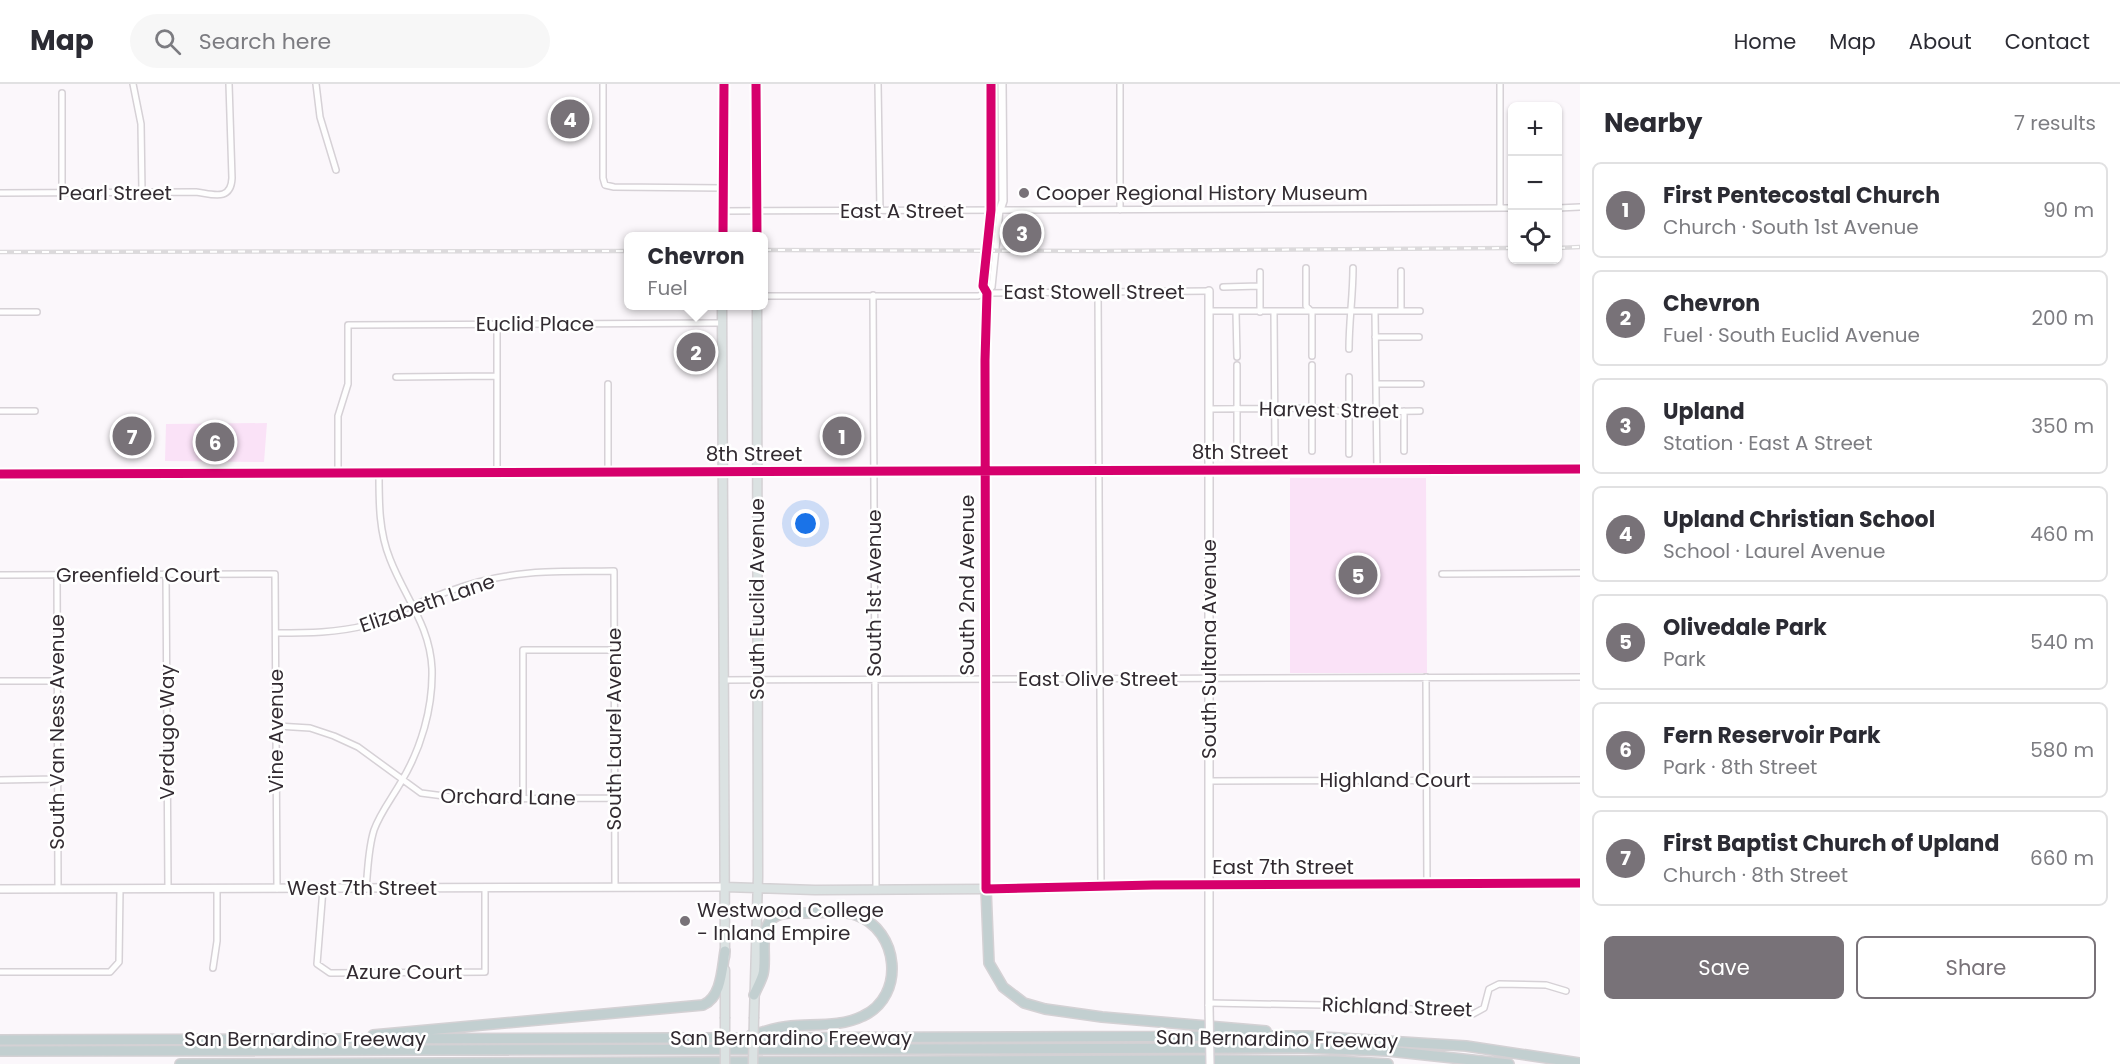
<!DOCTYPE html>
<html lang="en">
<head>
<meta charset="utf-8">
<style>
  :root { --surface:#fff; --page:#f7f7f7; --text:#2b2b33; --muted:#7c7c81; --line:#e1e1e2; --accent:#787278 }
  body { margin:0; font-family:Poppins,sans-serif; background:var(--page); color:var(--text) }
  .controls { position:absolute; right:18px; top:18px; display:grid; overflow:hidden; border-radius:9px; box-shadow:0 2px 4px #0004 }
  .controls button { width:54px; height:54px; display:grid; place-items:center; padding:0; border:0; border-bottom:2px solid var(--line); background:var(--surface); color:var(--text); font:30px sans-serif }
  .you { position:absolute; left:806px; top:440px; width:21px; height:21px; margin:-15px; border:4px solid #fff; border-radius:50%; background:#1a73e8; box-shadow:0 0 0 9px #1a73e833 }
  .badge { display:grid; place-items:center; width:39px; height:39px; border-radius:50%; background:var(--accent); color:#fff; font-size:20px; font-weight:700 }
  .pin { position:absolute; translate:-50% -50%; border:3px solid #fff; box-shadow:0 2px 6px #0006 }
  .popup { position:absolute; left:624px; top:148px; width:144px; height:78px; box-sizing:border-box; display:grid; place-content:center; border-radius:9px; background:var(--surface); filter:drop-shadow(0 2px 4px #0005); font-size:20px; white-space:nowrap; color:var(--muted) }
  .popup b { font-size:22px; color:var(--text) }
  .popup::after { content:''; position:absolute; left:50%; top:100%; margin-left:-12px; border:12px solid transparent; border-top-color:var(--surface) }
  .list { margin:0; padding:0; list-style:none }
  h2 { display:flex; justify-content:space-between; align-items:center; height:78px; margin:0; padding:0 24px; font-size:26px }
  h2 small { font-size:20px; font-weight:400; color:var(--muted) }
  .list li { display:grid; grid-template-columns:39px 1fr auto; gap:18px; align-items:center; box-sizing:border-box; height:96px; margin:0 12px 12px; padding:0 12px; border:2px solid var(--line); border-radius:9px }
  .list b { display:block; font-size:22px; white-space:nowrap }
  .list p { margin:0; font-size:20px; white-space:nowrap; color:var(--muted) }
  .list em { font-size:20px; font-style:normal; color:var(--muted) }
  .actions { display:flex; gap:12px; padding:18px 24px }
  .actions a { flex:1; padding:14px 0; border:2px solid var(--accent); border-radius:9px; text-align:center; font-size:21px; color:var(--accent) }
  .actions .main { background:var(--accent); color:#fff }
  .icon { flex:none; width:33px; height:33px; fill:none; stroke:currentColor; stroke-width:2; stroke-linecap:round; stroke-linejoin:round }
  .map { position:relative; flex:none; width:1580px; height:980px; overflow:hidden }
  header { display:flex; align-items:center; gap:36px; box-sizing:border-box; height:84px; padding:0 30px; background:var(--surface); border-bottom:2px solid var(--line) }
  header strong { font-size:28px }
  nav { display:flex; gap:33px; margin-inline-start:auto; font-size:21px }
  .search { width:420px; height:54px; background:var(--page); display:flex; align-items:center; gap:15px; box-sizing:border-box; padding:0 21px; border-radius:33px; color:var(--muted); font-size:22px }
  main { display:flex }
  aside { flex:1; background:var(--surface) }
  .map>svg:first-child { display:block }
  .green { fill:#fae2f7 }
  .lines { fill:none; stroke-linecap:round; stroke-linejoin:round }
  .minor-casing { stroke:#d6d1d6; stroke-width:8 }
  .tertiary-casing { stroke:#d6d1d6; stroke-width:10 }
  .primary-casing { stroke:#d4d1d4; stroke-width:11 }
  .motorway-casing { stroke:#d4d1d4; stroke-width:12 }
  .minor { stroke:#fefefe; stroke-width:5 }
  .tertiary { stroke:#fefefe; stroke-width:7 }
  .primary { stroke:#dbe2e2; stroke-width:8 }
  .motorway { stroke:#c2cfd0; stroke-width:9 }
  .rail-casing { stroke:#dcdadc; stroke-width:4.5 }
  .rail { stroke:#fff; stroke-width:2; stroke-dasharray:7; stroke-linecap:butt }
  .tertiary-bridge-casing { stroke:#d6d1d6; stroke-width:10; stroke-linecap:butt }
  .primary-bridge-casing { stroke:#d4d1d4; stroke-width:11; stroke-linecap:butt }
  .tertiary-bridge { stroke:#fefefe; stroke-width:7 }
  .primary-bridge { stroke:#dbe2e2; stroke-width:8 }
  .cycleway-casing { stroke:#fff; stroke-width:13 }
  .cycleway { stroke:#d6006c; stroke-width:9 }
  .poi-dot { fill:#787278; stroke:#fff; stroke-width:2 }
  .labels { text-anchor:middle; stroke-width:5; stroke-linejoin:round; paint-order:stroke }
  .street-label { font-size:20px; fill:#322b31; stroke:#fff }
  .poi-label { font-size:20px; fill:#322b31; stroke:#fff; text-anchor:start }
</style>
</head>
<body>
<header>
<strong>Map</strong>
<div class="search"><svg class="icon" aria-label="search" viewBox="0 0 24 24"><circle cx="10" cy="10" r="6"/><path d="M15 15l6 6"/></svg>Search here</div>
<nav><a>Home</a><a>Map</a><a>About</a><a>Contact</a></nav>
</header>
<main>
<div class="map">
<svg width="1580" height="980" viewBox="0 0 1580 980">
  <rect width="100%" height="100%" fill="#fbf7fb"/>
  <path class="green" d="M 267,339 L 264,378 L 165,377 L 166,340 Z
    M 1290,394 L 1426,394 L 1427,589 L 1290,589 Z"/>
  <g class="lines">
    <defs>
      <path id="minor" d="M 133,0 L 141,40 L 142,108
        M 316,0 L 320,33 L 336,86
        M 603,0 L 603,94 L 605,101 L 614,103 L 723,104
        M 878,0 L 880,127
        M 62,9 L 62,109
        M 0,109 L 196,108 C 212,110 231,118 232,94 L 229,0
        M 1500,124 L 1500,0
        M 1558,124 L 1580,123
        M 1120,126 L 1120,0
        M 723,127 L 1512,124
        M 1306,184 L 1306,222 L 1312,228 L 1312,272
        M 1223,203 L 1260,202
        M 1098,208 L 1101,802
        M 987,209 L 992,203 L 1000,126
        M 873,211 L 876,806
        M 764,212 L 978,212 L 987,209 L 1209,207
        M 1209,227 L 1420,227
        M 1401,227 L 1401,187
        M 0,228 L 37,228
        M 1236,228 L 1237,273
        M 1260,228 L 1260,188
        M 1274,228 L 1275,367
        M 1375,228 L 1377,386
        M 497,240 L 497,389
        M 1375,253 L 1419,253
        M 1349,265 C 1349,237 1353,212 1353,184
        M 1237,281 L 1237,368
        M 1312,281 L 1312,367
        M 396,293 L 497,292
        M 1349,293 L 1349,370
        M 608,300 L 608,389
        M 1376,300 L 1421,300
        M 1209,325 L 1312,324 L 1349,328 L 1420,327
        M 0,327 L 35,327
        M 1404,327 L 1404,367
        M 338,390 L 338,332 L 348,300 L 348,241 L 722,239
        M 1442,490 L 1580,489
        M 0,491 L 275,490 L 277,805
        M 57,491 L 58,805
        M 166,491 L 168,804
        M 276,549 C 307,549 337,549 367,541 C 413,522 459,499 507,492 C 542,486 578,488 614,487 L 615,803
        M 1426,593 L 1427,800
        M 724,596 L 1580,593
        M 0,597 L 57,597
        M 277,642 L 310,644 L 334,652 L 358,663 L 421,709 L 467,715 L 614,714
        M 0,696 L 57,695
        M 1209,697 L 1580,696
        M 523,715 L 523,566 L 614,566
        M 323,805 L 317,880 L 330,889 L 485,888 L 485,803
        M 366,805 C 368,785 368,765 374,746 C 380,729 392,714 401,698 C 421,665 433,624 432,585 C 430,541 405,514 390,475 C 379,448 379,419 379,390
        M 986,805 L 985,276 L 987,209 L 983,202 L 991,126
        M 213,884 L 217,857 L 217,804
        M 0,888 L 110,888 L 119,878 L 120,805
        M 1209,919 L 1376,922 L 1473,930 L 1484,924 L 1489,905 L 1499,900 L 1546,901 L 1566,907"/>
      <path id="tertiary" d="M 991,0 L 991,126
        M 1000,126 L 1003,117 L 1002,0
        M 1209,207 L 1209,922
        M 0,390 L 1580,385
        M 0,805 L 725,803
        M 986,805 L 1153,801 L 1580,799"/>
      <path id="primary" d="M 756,0 L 757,152
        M 723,152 L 724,0
        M 722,222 L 725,873
        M 725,803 L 815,806 L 986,805
        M 725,933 L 725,886
        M 754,933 L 758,793 L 757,222"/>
      <path id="motorway" d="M 986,805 L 989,879 L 1003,903 L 1024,919 L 1045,925 L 1102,933 L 1266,947
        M 373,951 L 703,921 C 722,913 722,884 725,867
        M 751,951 C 764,948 777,943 791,942 C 815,940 841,943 863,932 C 906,912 899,846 856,831 C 841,826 821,829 805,829 C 794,829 779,827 771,836 C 759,849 767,874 763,890 C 761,897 757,904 754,911
        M 0,956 L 1307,952 L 1466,962 L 1580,979
        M 0,967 L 1304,964 L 1388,967 L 1509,980
        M 180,980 L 1199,976 L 1336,977 L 1388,980"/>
    </defs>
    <use href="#minor" class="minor-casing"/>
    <use href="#tertiary" class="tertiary-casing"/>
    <use href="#primary" class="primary-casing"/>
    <use href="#motorway" class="motorway-casing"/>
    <use href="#minor" class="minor"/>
    <use href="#tertiary" class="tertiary"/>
    <use href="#primary" class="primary"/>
    <use href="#motorway" class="motorway"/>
    <defs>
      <path id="rail" d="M 1558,164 L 1580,163
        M 764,166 L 1095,167 L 1512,164
        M 0,168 L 628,167"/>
    </defs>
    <use href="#rail" class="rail-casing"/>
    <use href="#rail" class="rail"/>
    <defs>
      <path id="tertiary-bridge" d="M 1209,922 L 1210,980"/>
      <path id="primary-bridge" d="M 725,980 L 725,933
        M 753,980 L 754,933"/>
    </defs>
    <use href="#tertiary-bridge" class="tertiary-bridge-casing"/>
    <use href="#primary-bridge" class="primary-bridge-casing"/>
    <use href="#tertiary-bridge" class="tertiary-bridge"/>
    <use href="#primary-bridge" class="primary-bridge"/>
    <defs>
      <path id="cycleway" d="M 756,0 L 757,152
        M 991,0 L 991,126 L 983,202 L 987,209 L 985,276 L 986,805 L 1153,801 L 1580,799
        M 723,152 L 724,0
        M 0,390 L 1580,385"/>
    </defs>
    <use href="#cycleway" class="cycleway-casing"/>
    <use href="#cycleway" class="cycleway"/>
  </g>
  <g class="poi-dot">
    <circle cx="1024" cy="109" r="6"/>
    <circle cx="685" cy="837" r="6"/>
  </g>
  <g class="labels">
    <g class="street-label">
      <text x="115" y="116">Pearl Street</text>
      <text x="902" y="134">East A Street</text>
      <text x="1094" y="215">East Stowell Street</text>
      <text x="535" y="247">Euclid Place</text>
      <text transform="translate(1329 326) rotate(1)" y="7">Harvest Street</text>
      <text x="1240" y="375">8th Street</text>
      <text x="754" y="377">8th Street</text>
      <text x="138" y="498">Greenfield Court</text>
      <text transform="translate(967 501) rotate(-90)" y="7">South 2nd Avenue</text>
      <text transform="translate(874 509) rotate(-90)" y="7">South 1st Avenue</text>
      <text transform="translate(757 515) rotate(-90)" y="7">South Euclid Avenue</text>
      <text transform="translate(427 519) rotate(-19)" y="7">Elizabeth Lane</text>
      <text transform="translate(1209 565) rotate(-90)" y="7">South Sultana Avenue</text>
      <text x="1098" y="602">East Olive Street</text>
      <text transform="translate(614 645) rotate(-90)" y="7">South Laurel Avenue</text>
      <text transform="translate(276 647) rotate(-90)" y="7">Vine Avenue</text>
      <text transform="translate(57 648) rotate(-90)" y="7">South Van Ness Avenue</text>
      <text transform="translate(167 648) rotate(-90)" y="7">Verdugo Way</text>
      <text x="1395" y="703">Highland Court</text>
      <text transform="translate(508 713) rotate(1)" y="7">Orchard Lane</text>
      <text x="1283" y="790">East 7th Street</text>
      <text x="362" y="811">West 7th Street</text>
      <text x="404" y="895">Azure Court</text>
      <text transform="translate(1397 923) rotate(2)" y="7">Richland Street</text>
      <text x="791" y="961">San Bernardino Freeway</text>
      <text x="305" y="962">San Bernardino Freeway</text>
      <text transform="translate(1277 955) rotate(1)" y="7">San Bernardino Freeway</text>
    </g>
    <g class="poi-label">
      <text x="1036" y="116">Cooper Regional History Museum</text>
      <text x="697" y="833">Westwood College<tspan x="697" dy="23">- Inland Empire</tspan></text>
    </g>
  </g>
</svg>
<div class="controls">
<button>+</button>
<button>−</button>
<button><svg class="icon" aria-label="locate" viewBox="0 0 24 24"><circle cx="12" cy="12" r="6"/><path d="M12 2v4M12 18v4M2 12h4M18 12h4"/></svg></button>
</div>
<div class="you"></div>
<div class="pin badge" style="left:842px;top:352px">1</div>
<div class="pin badge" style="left:696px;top:268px">2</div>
<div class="popup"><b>Chevron</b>Fuel</div>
<div class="pin badge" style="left:1022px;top:149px">3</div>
<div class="pin badge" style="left:570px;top:35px">4</div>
<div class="pin badge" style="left:1358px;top:491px">5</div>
<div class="pin badge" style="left:215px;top:358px">6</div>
<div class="pin badge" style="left:132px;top:352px">7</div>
</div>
<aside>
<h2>Nearby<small>7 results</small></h2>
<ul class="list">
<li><span class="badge">1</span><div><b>First Pentecostal Church</b><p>Church · South 1st Avenue</p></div><em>90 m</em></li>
<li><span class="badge">2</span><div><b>Chevron</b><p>Fuel · South Euclid Avenue</p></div><em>200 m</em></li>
<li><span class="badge">3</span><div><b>Upland</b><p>Station · East A Street</p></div><em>350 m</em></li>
<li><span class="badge">4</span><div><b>Upland Christian School</b><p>School · Laurel Avenue</p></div><em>460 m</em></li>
<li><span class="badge">5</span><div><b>Olivedale Park</b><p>Park</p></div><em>540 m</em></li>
<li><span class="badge">6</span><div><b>Fern Reservoir Park</b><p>Park · 8th Street</p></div><em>580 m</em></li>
<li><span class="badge">7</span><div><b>First Baptist Church of Upland</b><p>Church · 8th Street</p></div><em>660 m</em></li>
</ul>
<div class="actions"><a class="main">Save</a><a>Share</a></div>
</aside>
</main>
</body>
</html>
